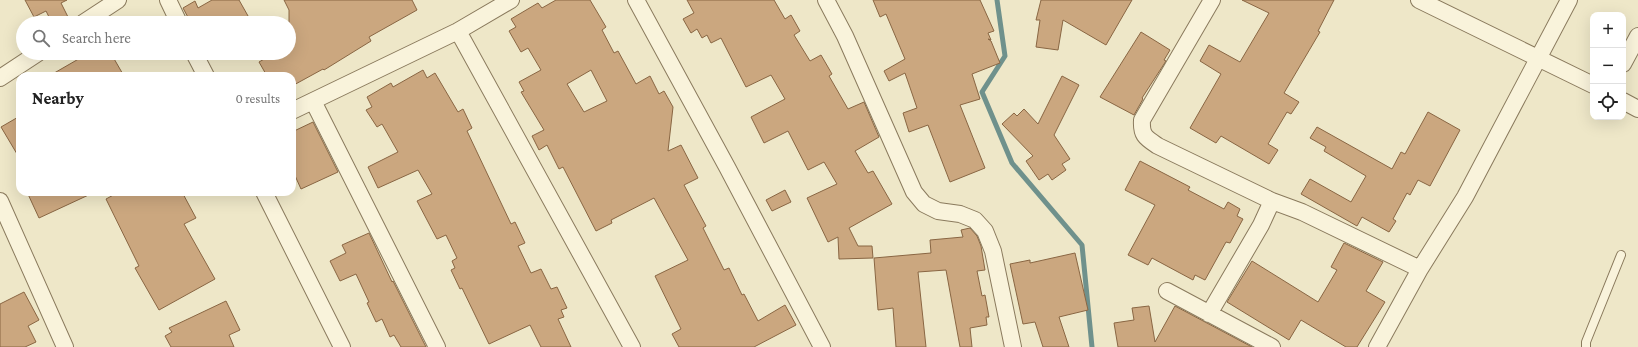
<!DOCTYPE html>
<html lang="en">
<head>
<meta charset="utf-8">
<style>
  :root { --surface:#fff; --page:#f6f6f6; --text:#222; --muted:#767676; --line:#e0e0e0 }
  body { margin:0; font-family:"Crimson Pro",serif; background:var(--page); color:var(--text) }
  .controls { position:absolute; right:12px; top:12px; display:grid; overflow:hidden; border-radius:8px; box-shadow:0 4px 16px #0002 }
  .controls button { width:36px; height:36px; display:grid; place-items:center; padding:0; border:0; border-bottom:1px solid var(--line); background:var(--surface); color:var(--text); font:20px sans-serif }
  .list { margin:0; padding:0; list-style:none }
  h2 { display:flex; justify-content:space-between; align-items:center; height:52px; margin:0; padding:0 16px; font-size:17px }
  h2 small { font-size:13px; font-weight:400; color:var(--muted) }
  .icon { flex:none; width:22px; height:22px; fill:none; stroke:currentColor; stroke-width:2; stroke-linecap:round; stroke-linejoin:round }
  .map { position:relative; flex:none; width:1638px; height:347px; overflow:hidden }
  .search { position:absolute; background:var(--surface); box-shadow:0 4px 16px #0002; left:16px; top:16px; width:280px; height:44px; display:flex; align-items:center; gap:10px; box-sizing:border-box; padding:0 14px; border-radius:22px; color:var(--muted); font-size:15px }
  .panel { position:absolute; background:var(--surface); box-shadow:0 4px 16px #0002; left:16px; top:72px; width:280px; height:124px; border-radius:12px }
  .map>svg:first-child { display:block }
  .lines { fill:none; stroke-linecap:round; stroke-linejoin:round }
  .stream { stroke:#6f918c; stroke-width:5 }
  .building { fill:#cba77f; stroke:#896643; fill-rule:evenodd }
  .service-casing { stroke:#8a7a5d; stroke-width:10 }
  .minor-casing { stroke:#8a7a5d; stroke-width:18 }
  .service { stroke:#f9f3db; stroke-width:8 }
  .minor { stroke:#f9f3db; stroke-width:16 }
</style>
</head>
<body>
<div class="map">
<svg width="1638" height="347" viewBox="0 0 1638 347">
  <rect width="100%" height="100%" fill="#eee7c8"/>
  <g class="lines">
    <path class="stream" d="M 997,0 L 1005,56 L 982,92 L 1012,163 L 1082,245 L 1092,347"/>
  </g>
  <path class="building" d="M 25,0 L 67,0 L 61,3 L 71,23 L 52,23 L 46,11 L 34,17 Z
    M 212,0 L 239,0 L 252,23 L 191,23 L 183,8 L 195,1 L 198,8 Z
    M 284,0 L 412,0 L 417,10 L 369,37 L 371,41 L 324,70 L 323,69 L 292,86 L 292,76 L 267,76 L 259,62 L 266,58 L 263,53 L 289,53 L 289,10 Z
    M 556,0 L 590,0 L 606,27 L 602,30 L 614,53 L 618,51 L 636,84 L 650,76 L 659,94 L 664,91 L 673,107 L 668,151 L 681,145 L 698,178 L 684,185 L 706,226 L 703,228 L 724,270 L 729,268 L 742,295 L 744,294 L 758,321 L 785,305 L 796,325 L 754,347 L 679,347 L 672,334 L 681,329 L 655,276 L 688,260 L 654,198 L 611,220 L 612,223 L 596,231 L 563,167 L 559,169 L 547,145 L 539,150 L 532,136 L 544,130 L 521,92 L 524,91 L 519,82 L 541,70 L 528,48 L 521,52 L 509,31 L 516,27 L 511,19 L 538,3 L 542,8 ZM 591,70 L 607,101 L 584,112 L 567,84 Z
    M 687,0 L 774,0 L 785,19 L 791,15 L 800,31 L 794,35 L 810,61 L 821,55 L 832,74 L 829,76 L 848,109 L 864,102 L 879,137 L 855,151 L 868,173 L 873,171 L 892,204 L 849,228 L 858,246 L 872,246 L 873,258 L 839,259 L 838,237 L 828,242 L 807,198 L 837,184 L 824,162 L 808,170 L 788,131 L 764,143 L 751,117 L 785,99 L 771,75 L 746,87 L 721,38 L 711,43 L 707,35 L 702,38 L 697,29 L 691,33 L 683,19 L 694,13 Z
    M 873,0 L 980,0 L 994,31 L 988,33 L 991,40 L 988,39 L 991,41 L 1000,63 L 972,74 L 980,99 L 960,105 L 985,168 L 950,182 L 928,125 L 909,132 L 903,113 L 917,108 L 905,73 L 889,81 L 884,71 L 905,59 L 886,14 L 880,17 Z
    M 1041,0 L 1132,0 L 1106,45 L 1063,20 L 1058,50 L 1036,47 L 1040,20 L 1036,20 Z
    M 1242,0 L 1334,0 L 1318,31 L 1320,32 L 1284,93 L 1299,102 L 1291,114 L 1287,112 L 1268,144 L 1278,150 L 1269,164 L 1221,136 L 1216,143 L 1190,128 L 1221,74 L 1200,61 L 1209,45 L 1240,62 L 1269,13 Z
    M 1141,32 L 1170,50 L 1164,60 L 1166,61 L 1142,98 L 1143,99 L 1134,115 L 1100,97 Z
    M 89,53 L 106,53 L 110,59 L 113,57 L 124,76 L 49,76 Z
    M 423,70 L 427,78 L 435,73 L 458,112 L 463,109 L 472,128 L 467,131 L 511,224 L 515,222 L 525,243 L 518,246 L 531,273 L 541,269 L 551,289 L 557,287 L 567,308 L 561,310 L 564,317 L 558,319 L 571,347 L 541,347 L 530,325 L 489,344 L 462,288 L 460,289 L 451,270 L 455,268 L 452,261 L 457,258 L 446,235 L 437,239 L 417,201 L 432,194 L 418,170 L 378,188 L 368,167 L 398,152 L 382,124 L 377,127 L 366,110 L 372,107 L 367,97 L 391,83 L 393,87 Z
    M 1062,76 L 1079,85 L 1054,135 L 1070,159 L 1062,164 L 1066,170 L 1052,180 L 1048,174 L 1039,180 L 1026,161 L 1033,156 L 1002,124 L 1014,113 L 1017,116 L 1024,109 L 1038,124 Z
    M 1428,112 L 1460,130 L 1430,186 L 1418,180 L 1410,195 L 1407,193 L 1393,219 L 1396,221 L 1389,232 L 1362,217 L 1357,226 L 1301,194 L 1310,179 L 1351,202 L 1366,176 L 1324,151 L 1326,147 L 1310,138 L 1317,127 L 1392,169 L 1401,152 L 1405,154 Z
    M 20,116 L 20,159 L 1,127 Z
    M 313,122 L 338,172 L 301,189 L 292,169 L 292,132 Z
    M 1140,161 L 1190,187 L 1188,190 L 1224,209 L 1228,202 L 1240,209 L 1237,216 L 1243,219 L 1230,243 L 1226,242 L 1205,280 L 1195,275 L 1193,280 L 1152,258 L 1148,265 L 1128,255 L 1155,205 L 1125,190 Z
    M 785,190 L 791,202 L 772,211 L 766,200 Z
    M 27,192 L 95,192 L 39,218 Z
    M 119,192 L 182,192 L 196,218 L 184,224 L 215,279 L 159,310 L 135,268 L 139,266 L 106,199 Z
    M 970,228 L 977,236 L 981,246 L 985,270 L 977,271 L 982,296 L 985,295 L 989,317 L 986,317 L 987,325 L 970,328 L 972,347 L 960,347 L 946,270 L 918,272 L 926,347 L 896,347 L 893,308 L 878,310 L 874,258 L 931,253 L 930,240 L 963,237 L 961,230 Z
    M 369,233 L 392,282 L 393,281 L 426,347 L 401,347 L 394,335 L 390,337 L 382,319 L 376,322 L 367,303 L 369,302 L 356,274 L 340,281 L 330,261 L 346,253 L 342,245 Z
    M 1344,243 L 1383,262 L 1366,291 L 1385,302 L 1357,347 L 1346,347 L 1301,320 L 1289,340 L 1227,302 L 1252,261 L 1318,302 L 1337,270 L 1331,267 Z
    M 1075,253 L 1088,310 L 1059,317 L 1069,347 L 1043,347 L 1035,322 L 1023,324 L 1010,264 L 1030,260 L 1030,263 Z
    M 24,292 L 39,320 L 28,326 L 36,342 L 25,347 L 0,347 L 0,304 Z
    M 226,301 L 240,330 L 229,335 L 234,347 L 171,347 L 165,336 L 172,332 L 169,328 Z
    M 1149,306 L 1155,342 L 1175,306 L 1252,347 L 1118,347 L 1114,323 L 1134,320 L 1132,308 Z"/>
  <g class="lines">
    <defs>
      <path id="service" d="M 1586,347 L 1586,342 L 1621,255"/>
      <path id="minor" d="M 168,0 L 179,23
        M 636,0 L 727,167 L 822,347
        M 826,0 L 845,36 L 914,192 L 924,204 L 938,211 L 960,214 L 975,220 L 985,231 L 993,251 L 1013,347
        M 1212,0 L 1142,120 C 1141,136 1146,138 1158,146 L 1272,201
        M 1419,0 L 1593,85
        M 83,23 L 118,0
        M 458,31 L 632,347
        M 194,53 L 206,76
        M 1623,64 L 1638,36
        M 0,78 L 38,53
        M 313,101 L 437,347
        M 1623,101 L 1638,109
        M 292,111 L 458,31 L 511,0
        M 264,192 L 342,347
        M 0,201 L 65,347
        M 1167,291 L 1272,347
        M 1209,314 L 1261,225 L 1272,201 L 1302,212 L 1420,269
        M 1377,347 L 1420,269 L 1465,197 L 1569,0"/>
    </defs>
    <use href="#service" class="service-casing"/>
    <use href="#minor" class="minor-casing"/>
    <use href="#service" class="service"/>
    <use href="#minor" class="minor"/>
  </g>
</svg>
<div class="controls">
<button>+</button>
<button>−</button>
<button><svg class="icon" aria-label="locate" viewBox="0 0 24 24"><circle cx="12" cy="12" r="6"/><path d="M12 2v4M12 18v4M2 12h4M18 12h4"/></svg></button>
</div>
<div class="search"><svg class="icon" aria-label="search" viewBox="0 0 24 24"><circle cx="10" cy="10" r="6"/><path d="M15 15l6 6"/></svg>Search here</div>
<section class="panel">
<h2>Nearby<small>0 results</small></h2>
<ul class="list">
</ul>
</section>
</div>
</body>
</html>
